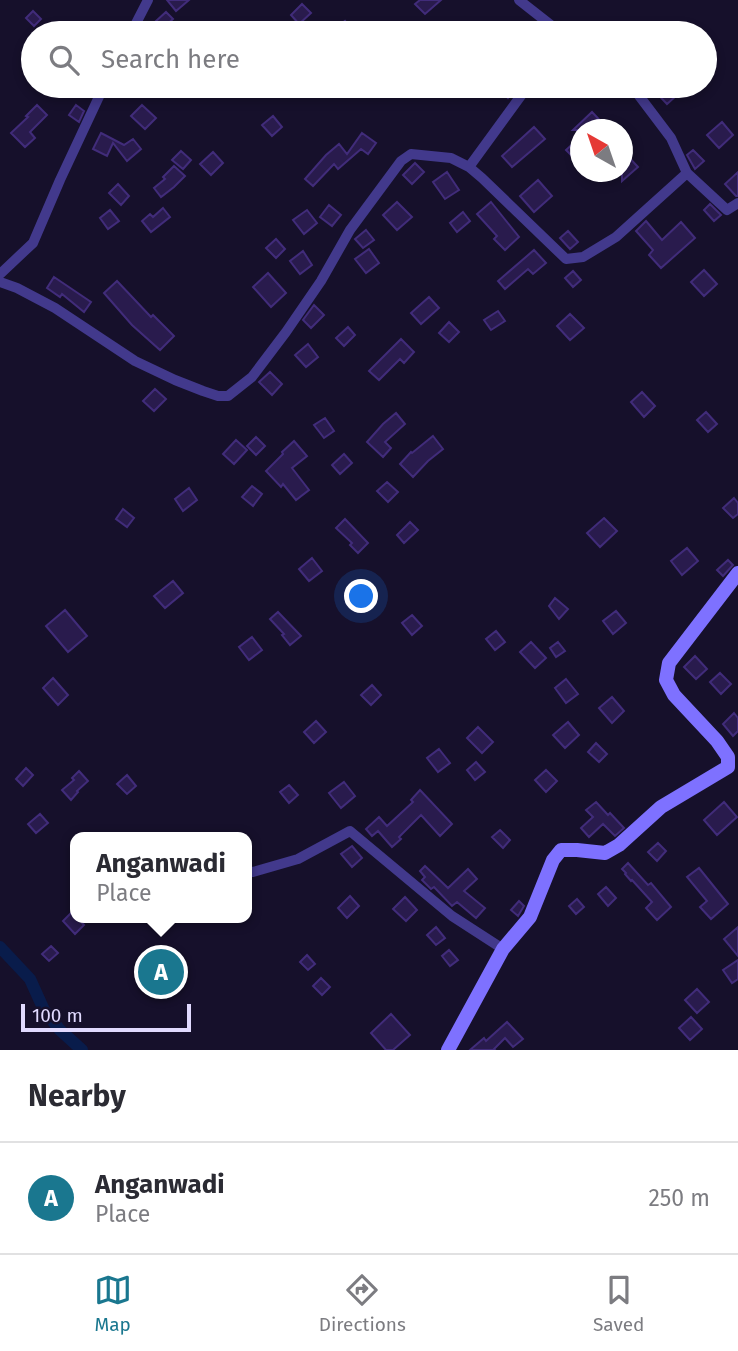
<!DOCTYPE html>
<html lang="en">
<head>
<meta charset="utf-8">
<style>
  :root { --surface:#fff; --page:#f7f7f7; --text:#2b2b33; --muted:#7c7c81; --line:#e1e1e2; --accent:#1a778f }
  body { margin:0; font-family:"Fira Sans",sans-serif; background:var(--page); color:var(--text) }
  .compass { position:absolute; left:570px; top:119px; width:63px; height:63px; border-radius:50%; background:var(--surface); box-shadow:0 4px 10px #0003; rotate:320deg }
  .scale { position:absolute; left:21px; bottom:18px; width:170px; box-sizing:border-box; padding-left:7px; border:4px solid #e1daff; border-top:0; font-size:19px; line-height:24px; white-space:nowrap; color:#e1daff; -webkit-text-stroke:5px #16102b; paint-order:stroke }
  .you { position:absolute; left:362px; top:597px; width:24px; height:24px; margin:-18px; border:5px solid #fff; border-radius:50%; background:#1a73e8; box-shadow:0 0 0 10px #1a73e833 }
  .badge { display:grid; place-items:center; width:46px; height:46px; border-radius:50%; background:var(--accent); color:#fff; font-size:23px; font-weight:700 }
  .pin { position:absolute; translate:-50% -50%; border:4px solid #fff; box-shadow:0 2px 7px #0006 }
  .popup { position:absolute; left:70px; top:832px; width:182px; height:91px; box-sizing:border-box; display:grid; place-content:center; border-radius:14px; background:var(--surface); filter:drop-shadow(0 2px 5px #0005); font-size:23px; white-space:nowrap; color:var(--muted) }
  .popup b { font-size:26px; color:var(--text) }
  .popup::after { content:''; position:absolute; left:50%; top:100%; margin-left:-14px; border:14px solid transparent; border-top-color:var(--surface) }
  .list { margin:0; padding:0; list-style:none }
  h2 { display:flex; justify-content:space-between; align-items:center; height:91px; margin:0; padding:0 28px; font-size:30px }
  h2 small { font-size:23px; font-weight:400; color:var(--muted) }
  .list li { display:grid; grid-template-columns:46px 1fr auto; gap:21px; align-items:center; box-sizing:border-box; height:112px; padding:0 28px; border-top:2px solid var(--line) }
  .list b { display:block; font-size:26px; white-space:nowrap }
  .list p { margin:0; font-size:23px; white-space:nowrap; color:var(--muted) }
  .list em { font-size:23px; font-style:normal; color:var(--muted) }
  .icon { flex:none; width:38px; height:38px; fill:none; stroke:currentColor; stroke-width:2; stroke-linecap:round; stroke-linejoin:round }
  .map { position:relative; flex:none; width:738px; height:1050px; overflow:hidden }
  .search { position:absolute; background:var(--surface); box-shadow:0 4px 10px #0003; left:21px; right:21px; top:21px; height:77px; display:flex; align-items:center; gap:18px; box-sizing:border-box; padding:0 24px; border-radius:38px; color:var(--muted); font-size:26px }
  .sheet { height:203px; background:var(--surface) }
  nav { display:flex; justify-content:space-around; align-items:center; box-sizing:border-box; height:98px; border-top:2px solid var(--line); background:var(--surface); font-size:19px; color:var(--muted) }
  nav a { display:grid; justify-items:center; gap:4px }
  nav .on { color:var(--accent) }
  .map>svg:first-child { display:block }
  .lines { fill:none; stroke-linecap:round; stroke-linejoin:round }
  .canal { stroke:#091c4b; stroke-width:12 }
  .building { fill:#291b4d; stroke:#412c7a; stroke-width:2 }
  .street { stroke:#42398c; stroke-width:10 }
  .secondary { stroke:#7e71ff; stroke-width:14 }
</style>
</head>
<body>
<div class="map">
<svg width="738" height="1050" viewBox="0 0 738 1050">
  <rect width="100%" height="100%" fill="#16102b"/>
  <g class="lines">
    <path class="canal" d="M 0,947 L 30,979 L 44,1010 L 60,1030 L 82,1050"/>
  </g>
  <path class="building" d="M 167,0 L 189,0 L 176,11 Z
    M 420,0 L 441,0 L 425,14 L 415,4 Z
    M 302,4 L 311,13 L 299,24 L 291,15 Z
    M 33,11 L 41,19 L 34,26 L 26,18 Z
    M 166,12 L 173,19 L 163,28 L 156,21 Z
    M 345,21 L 352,29 L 347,33 L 330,33 Z
    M 496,86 L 519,86 L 508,98 Z
    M 650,86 L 667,86 L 676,96 L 667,104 Z
    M 37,105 L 47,115 L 30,132 L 35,138 L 25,147 L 11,133 L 28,117 L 26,116 Z
    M 76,105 L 84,111 L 79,122 L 69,115 Z
    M 142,105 L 156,118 L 145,129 L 131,116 Z
    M 592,112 L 609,130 L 573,130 Z
    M 273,116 L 282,127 L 272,136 L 262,125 Z
    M 722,122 L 733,135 L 719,148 L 707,135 Z
    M 534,127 L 545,139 L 512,167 L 502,156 Z
    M 101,133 L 124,145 L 133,139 L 141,149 L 127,161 L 113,143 L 107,156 L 93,149 Z
    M 362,133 L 376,143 L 368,154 L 361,149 L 338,169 L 334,164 L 313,186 L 305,179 L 326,155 L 339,144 L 347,154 Z
    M 576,141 L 580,146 L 580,164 L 566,150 Z
    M 622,150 L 638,167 L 622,181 Z
    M 693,150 L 704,161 L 695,169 L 687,155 Z
    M 181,151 L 191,160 L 183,169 L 172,160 Z
    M 213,152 L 223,163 L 211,175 L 200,164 Z
    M 415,163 L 424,172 L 412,184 L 403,175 Z
    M 174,166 L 185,176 L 174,187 L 161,197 L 154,188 L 165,179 L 163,177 Z
    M 447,172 L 459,190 L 445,199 L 433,182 Z
    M 738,172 L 738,196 L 736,196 L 725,184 Z
    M 538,180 L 552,196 L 534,212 L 520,196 Z
    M 118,184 L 129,196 L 121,205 L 109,193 Z
    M 397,202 L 412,217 L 397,230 L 383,215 Z
    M 491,202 L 519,237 L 505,250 L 494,239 L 497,236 L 477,214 Z
    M 710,204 L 721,215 L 714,221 L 704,210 Z
    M 329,205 L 341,215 L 332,226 L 320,217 Z
    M 163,208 L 170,217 L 151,232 L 142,221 L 150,214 L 153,217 Z
    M 110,210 L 119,221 L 108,229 L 100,218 Z
    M 307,210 L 317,223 L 304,234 L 293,220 Z
    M 463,212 L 470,221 L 457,232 L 450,223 Z
    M 646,221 L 662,240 L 681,222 L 695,238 L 661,268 L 649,255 L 653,250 L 636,231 Z
    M 366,230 L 374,240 L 363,248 L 355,239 Z
    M 568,231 L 578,242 L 570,249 L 560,238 Z
    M 276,239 L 285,249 L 276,258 L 266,248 Z
    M 369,249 L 379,263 L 366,273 L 355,259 Z
    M 534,250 L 546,263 L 533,274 L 528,269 L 505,289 L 498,281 Z
    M 303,251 L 312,265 L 300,274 L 290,261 Z
    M 704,270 L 717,284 L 704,296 L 691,282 Z
    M 573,271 L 581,280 L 573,287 L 565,278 Z
    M 268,273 L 286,293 L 271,307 L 253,287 Z
    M 54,277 L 91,302 L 84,312 L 62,294 L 60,297 L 47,288 Z
    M 117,281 L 151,317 L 153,315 L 174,336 L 160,350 L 132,325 L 104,293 Z
    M 429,297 L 439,308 L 421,324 L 411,313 Z
    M 314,305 L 324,315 L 311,328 L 303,320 Z
    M 498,311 L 505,321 L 491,330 L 484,320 Z
    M 570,314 L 584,328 L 570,340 L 557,326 Z
    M 449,322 L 459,332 L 449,342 L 439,333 Z
    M 348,327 L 355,335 L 344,346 L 336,338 Z
    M 401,339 L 414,352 L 404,363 L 400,359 L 379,380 L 369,371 Z
    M 308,344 L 318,357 L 306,367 L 295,355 Z
    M 270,372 L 282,384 L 272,395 L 259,382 Z
    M 155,389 L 166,399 L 154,411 L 143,401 Z
    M 642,392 L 655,406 L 644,417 L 631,402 Z
    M 706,412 L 717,424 L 708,432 L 697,420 Z
    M 396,413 L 405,424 L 385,442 L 391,448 L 383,457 L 367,442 L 383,424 Z
    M 325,418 L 334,431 L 324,438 L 314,425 Z
    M 433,436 L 443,449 L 428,461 L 413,477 L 400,464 L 411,452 L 412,453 Z
    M 256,437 L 265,446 L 256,455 L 247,446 Z
    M 236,440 L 247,450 L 234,464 L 223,454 Z
    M 294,441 L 307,456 L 292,468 L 309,490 L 296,500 L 283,484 L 281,487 L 266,471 L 283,454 L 282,452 Z
    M 344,454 L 352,463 L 340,474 L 332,465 Z
    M 387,482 L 398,492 L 388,502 L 377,491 Z
    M 252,486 L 262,494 L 253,506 L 242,497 Z
    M 189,488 L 197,500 L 183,511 L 175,499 Z
    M 734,498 L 738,503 L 738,514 L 733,518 L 723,508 Z
    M 123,509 L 134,518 L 127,527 L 116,519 Z
    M 604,518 L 617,531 L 600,547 L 587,533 Z
    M 345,519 L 368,543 L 358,553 L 350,545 L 352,543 L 336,528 Z
    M 410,522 L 418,530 L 404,543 L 397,535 Z
    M 687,548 L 698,561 L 682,575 L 671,561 Z
    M 312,558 L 322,571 L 309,581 L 299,569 Z
    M 728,560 L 733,565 L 723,576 L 717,570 Z
    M 173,581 L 183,593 L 165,608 L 154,596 Z
    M 555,598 L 568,609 L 559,619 L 549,606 Z
    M 65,610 L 87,636 L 68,652 L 46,626 Z
    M 616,611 L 626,623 L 613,634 L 603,621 Z
    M 278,612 L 301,636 L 290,645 L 282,635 L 284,634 L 270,619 Z
    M 412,615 L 422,626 L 412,635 L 402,623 Z
    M 496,631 L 505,642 L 495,650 L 486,639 Z
    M 252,637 L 262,650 L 249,660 L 239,647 Z
    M 531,642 L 546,658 L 535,668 L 520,652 Z
    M 558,642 L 565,651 L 556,657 L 550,648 Z
    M 695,656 L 707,669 L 696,679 L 684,667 Z
    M 720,673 L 731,684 L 721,694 L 710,682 Z
    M 53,678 L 68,695 L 58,705 L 43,688 Z
    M 566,679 L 578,694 L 566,703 L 555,688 Z
    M 372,685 L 381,695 L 371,705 L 361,695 Z
    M 612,697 L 624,711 L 612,723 L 599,708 Z
    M 734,713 L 738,718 L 738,731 L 733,736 L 723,724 Z
    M 316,721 L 326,732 L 314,743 L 304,732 Z
    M 568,722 L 579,735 L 565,748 L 553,735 Z
    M 478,727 L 493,742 L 482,753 L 467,738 Z
    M 596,743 L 607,754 L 599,762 L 588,752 Z
    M 439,749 L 450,763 L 438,772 L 427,758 Z
    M 476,762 L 485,772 L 475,780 L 467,770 Z
    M 26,768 L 33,775 L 23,786 L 16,779 Z
    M 546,770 L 557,781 L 546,792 L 535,780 Z
    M 79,771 L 88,781 L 77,791 L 78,792 L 71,800 L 62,790 L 74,780 L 72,778 Z
    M 127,775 L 136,786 L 127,794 L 117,784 Z
    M 344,782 L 355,796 L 341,808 L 329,793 Z
    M 289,785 L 298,795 L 289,803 L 280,792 Z
    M 420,790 L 452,824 L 440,836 L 421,815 L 399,837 L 401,839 L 392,847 L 378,831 L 372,836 L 366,829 L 379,817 L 387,826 L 413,802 L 411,800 Z
    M 596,802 L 608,815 L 610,813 L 624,828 L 615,836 L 603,824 L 589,837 L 581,828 L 593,817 L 586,810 Z
    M 724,802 L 737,817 L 717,835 L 704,820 Z
    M 40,814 L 48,823 L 36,833 L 28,824 Z
    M 500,830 L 510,840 L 503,848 L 492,837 Z
    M 658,843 L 666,851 L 657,861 L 648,852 Z
    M 352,846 L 362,858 L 352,867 L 341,854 Z
    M 628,863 L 648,885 L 651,883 L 671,907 L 657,920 L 646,908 L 652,902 L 632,880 L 631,881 L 625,874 L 626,873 L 622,869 Z
    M 425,866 L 448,888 L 468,869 L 477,879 L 464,891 L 485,908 L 476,918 L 457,902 L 452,906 L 434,887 L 431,889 L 422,880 L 425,877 L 420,871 Z
    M 699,868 L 728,904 L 711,919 L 700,907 L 707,901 L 687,877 Z
    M 606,887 L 616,898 L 608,906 L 598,894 Z
    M 350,896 L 359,906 L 347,918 L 338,908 Z
    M 405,897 L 417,910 L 406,921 L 393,909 Z
    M 577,899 L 584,907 L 576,914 L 569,906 Z
    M 519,901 L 524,906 L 518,916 L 511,910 Z
    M 72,912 L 75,918 L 78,918 L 84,925 L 75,934 L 63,921 Z
    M 436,927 L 445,938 L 436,945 L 427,935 Z
    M 738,927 L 738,956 L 724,939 Z
    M 51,946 L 58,953 L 49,961 L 42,954 Z
    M 449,950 L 458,960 L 450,966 L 442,956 Z
    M 307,955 L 315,964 L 308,970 L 300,962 Z
    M 738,960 L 738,979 L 732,983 L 723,970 Z
    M 165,963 L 172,974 L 160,983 L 149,969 Z
    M 321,978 L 330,987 L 322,995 L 313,986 Z
    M 697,989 L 709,1002 L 697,1013 L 685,1000 Z
    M 391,1014 L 410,1035 L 393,1050 L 386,1050 L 371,1033 Z
    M 691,1017 L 702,1029 L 690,1040 L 679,1028 Z
    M 507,1022 L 523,1039 L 513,1047 L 505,1038 L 494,1049 L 495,1050 L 470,1050 L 484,1038 L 486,1041 Z"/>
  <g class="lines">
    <path class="street" d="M 519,0 L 561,33
      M 131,33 L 148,0
      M 628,86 L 637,93 L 671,138 L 687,173 L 727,210 L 738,203
      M 469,167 L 528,86
      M 0,274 L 33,243 L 60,180 L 104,86
      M 0,282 L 17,288 L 55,308 L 135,361 L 175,380 L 203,391 L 218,396 L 228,396 L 252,377 L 286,332 L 321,281 L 350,230 L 401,161 L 411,154 L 451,158 L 469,167 L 482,178 L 566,259 L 583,257 L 616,237 L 687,173
      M 247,871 L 253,872 L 298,859 L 350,831 L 452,916 L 503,949"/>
    <path class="secondary" d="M 448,1050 L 503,949 L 530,917 L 553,860 L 561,850 L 577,850 L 605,853 L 619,845 L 661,807 L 728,767 L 728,757 L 717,741 L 674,695 L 666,680 L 669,663 L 738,573"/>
  </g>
</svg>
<svg class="compass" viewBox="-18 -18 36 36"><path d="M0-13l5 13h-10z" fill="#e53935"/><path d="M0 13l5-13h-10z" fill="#7c7c81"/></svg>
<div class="scale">100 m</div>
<div class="you"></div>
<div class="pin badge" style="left:161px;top:972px">A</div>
<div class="popup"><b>Anganwadi</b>Place</div>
<div class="search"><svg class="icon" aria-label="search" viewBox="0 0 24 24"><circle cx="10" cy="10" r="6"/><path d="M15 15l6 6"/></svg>Search here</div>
</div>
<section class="sheet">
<h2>Nearby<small></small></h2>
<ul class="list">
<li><span class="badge">A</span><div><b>Anganwadi</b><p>Place</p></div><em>250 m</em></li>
</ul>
</section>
<nav>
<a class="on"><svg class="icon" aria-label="map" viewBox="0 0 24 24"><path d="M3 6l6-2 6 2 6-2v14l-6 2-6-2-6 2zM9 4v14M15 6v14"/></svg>Map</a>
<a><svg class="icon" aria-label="directions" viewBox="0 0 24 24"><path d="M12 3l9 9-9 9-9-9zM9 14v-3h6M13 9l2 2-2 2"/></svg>Directions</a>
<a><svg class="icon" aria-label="saved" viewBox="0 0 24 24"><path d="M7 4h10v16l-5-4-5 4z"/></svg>Saved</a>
</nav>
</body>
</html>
